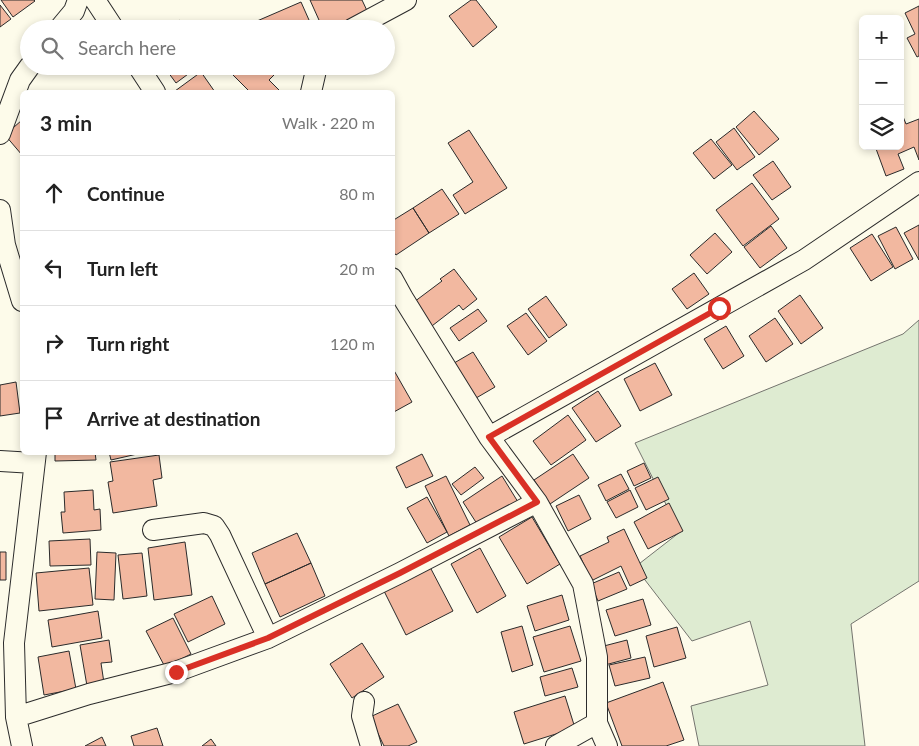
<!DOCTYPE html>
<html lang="en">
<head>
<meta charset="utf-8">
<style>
  :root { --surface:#fff; --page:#f6f6f6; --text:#222; --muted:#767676; --line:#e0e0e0 }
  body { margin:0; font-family:Lato,sans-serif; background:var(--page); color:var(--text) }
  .controls { position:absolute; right:15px; top:15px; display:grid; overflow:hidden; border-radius:8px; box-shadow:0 2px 8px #0003 }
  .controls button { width:45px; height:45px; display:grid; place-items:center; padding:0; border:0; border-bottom:1px solid var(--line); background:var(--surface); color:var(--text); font:25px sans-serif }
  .stop { position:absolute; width:15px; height:15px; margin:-11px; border:4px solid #d93025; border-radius:50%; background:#fff }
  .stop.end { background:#d93025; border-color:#fff; box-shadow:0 1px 5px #0008 }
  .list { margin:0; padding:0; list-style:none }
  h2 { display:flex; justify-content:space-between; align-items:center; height:65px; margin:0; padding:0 20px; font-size:21px }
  h2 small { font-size:16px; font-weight:400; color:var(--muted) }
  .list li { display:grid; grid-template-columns:32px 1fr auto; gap:15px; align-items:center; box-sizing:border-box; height:75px; padding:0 20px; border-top:1px solid var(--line) }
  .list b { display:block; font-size:19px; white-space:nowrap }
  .list em { font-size:16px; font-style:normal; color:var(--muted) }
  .icon { flex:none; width:28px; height:28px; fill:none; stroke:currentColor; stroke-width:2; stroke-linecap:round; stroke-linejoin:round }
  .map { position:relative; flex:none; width:919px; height:746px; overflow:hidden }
  .search { position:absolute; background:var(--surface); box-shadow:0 2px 8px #0003; left:20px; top:20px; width:375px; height:55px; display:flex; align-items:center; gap:12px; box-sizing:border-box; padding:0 18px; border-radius:28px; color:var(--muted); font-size:19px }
  .panel { position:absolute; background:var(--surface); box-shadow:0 2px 8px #0003; left:20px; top:90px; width:375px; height:365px; border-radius:8px }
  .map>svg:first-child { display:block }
  .green { fill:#deebd1; stroke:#74746e }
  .building { fill:#f2b8a0; stroke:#2b2b2b }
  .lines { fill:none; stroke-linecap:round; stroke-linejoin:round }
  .minor-casing { stroke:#2b2b2b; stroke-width:22 }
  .minor { stroke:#fdfbea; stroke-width:20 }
  .route { stroke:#d93025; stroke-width:6 }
</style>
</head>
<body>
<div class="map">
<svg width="919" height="746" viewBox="0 0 919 746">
  <rect width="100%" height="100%" fill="#fdfbea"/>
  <path class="green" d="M 919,320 L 919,581 L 851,624 L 865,746 L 699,746 L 691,706 L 768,685 L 750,621 L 692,641 L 635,567 L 680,532 L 635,443 L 903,334 Z"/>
  <path class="building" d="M 1,0 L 34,0 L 35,1 L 13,17 Z
    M 310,0 L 362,0 L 370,17 L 346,29 L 323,29 Z
    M 471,0 L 476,0 L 497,27 L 473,47 L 449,16 Z
    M 301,2 L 313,29 L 260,29 L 257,21 Z
    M 0,5 L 11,19 L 0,27 Z
    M 919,6 L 919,56 L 917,57 L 907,38 L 915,34 L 905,13 Z
    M 180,20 L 186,29 L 169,29 Z
    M 168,66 L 199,66 L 176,83 L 165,68 Z
    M 242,66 L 272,66 L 277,72 L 269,80 L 281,92 L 250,92 L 233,75 Z
    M 201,72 L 215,92 L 176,92 L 175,91 Z
    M 900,109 L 906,124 L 919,119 L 919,160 L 914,147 L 898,154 L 904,169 L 886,176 L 875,146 L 900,146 Z
    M 754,111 L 779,139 L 759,155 L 736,127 Z
    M 22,120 L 22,155 L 5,135 Z
    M 734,128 L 755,157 L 737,170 L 716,142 Z
    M 469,130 L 507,188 L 465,214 L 453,195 L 473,182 L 448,143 Z
    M 711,139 L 732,165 L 714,179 L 693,153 Z
    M 773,161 L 791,187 L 772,200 L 753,175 Z
    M 752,183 L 779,219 L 743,246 L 716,210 Z
    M 442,189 L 459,214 L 429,233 L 413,208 Z
    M 413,208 L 429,233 L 396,255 L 392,250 L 392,221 Z
    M 919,225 L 919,260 L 904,233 Z
    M 771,226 L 787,248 L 760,268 L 744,247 Z
    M 896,227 L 913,259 L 895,269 L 878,236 Z
    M 715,233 L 732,252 L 707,274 L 690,255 Z
    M 872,234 L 893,267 L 871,281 L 850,248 Z
    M 454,269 L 477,299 L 463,310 L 459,305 L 428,329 L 410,305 L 442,281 L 440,279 Z
    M 694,273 L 709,294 L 687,309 L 672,289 Z
    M 800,295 L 823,328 L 801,344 L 778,311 Z
    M 546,296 L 567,325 L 549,338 L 528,309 Z
    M 478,309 L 487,321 L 459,341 L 450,328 Z
    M 526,313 L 547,341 L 528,355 L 507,326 Z
    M 775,318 L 793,344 L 766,362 L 749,336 Z
    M 726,326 L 744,356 L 723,369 L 704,339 Z
    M 473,352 L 495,387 L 471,401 L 449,366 Z
    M 655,363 L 672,395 L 640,411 L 624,379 Z
    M 392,367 L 412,402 L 392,413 Z
    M 16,382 L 20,413 L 0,416 L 0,385 Z
    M 598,391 L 621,426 L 596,442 L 572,408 Z
    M 568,415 L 586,440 L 551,465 L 533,441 Z
    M 55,452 L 95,452 L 96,460 L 55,461 Z
    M 109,452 L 146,452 L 111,460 Z
    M 422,454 L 433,476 L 406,488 L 396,467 Z
    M 573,454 L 589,478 L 550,504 L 534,480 Z
    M 159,455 L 162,478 L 153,480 L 157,506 L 113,513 L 108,482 L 113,481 L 110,462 Z
    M 644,463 L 651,478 L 634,486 L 627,471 Z
    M 475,467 L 484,478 L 461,495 L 452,484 Z
    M 621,474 L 629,489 L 606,501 L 598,485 Z
    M 446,476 L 470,525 L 449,536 L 425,486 Z
    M 502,476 L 518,502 L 479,527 L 463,502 Z
    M 658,477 L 669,499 L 646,510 L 635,488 Z
    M 93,490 L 94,510 L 100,509 L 101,530 L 63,533 L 61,512 L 65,512 L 64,492 Z
    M 630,490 L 638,507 L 616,518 L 607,502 Z
    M 579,495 L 591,519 L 568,531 L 556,506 Z
    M 427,497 L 447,532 L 427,543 L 407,508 Z
    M 669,503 L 683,531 L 648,549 L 634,522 Z
    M 532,517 L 560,564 L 527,584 L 499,537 Z
    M 624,529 L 647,578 L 630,586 L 621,566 L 591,581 L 580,556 L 609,542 L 607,537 Z
    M 297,533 L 311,563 L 265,584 L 252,553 Z
    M 90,539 L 91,565 L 50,566 L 49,541 Z
    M 185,542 L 192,595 L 154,600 L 148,548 Z
    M 480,548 L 506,596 L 477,613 L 451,564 Z
    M 0,552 L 6,552 L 6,580 L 0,580 Z
    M 97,552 L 116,553 L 114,600 L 95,599 Z
    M 142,553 L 147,596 L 123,599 L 118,555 Z
    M 311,563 L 325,596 L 280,617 L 265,584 Z
    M 430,567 L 453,611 L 406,635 L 384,591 Z
    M 89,568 L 93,605 L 39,611 L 36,573 Z
    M 619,572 L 627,589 L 598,601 L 591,584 Z
    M 562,595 L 569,620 L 535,631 L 527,606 Z
    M 212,596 L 225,624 L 188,642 L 174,614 Z
    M 643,599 L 651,625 L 615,636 L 606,610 Z
    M 98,611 L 102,638 L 52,647 L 48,620 Z
    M 173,618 L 191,654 L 165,667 L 146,631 Z
    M 522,626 L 533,665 L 512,672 L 501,632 Z
    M 570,626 L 581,661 L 544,672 L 533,637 Z
    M 677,627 L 686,658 L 654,667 L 646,636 Z
    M 109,640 L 112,662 L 101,663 L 104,683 L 87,686 L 80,645 Z
    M 627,640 L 631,658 L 605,665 L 600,647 Z
    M 362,643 L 384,677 L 352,698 L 330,664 Z
    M 69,651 L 76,689 L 44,695 L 38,657 Z
    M 645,657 L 650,678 L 615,686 L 609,665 Z
    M 572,668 L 578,687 L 545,696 L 540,677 Z
    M 663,682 L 684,740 L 666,746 L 622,746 L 606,703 Z
    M 565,696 L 575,728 L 524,744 L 514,712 Z
    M 398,704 L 417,742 L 408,746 L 384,746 L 370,717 Z
    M 157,728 L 163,746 L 134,746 L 131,736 Z
    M 102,737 L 106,746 L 85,746 Z
    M 211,739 L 216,746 L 202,746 Z"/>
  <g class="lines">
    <defs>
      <path id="minor" d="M 95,0 L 114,29
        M 59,29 L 74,11 L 78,0
        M 352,29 L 406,0
        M 138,66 L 155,92
        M 311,92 L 317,66
        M 0,134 L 20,80 L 30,66
        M 0,210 L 5,245 L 22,301
        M 392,278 L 403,298 L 489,437 L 537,502 L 583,584 L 597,657 L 597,723 L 556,746
        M 489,437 L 804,260 L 919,182
        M 0,461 L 34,463
        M 153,530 L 204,523 L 214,526 L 220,535 L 268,638
        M 364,702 L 362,716 L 371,746
        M 16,717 L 89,694 L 175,672 L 268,638 L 400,573 L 537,502
        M 597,723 L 607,746
        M 22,746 L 16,717 L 14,643 L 36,452"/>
    </defs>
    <use href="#minor" class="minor-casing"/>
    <use href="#minor" class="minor"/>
  </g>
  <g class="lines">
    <path class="route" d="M 176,672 L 268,638 L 400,573 L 537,502 L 489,437 L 719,308"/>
  </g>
</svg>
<div class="controls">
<button>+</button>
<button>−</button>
<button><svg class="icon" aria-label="layers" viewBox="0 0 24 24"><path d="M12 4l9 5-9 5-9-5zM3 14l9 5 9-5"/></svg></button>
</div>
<div class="stop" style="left:719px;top:308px"></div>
<div class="stop end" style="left:176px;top:672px"></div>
<div class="search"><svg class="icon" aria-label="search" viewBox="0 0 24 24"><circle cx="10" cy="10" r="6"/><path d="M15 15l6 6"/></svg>Search here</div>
<section class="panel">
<h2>3 min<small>Walk · 220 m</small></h2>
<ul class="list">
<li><svg class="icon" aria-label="ahead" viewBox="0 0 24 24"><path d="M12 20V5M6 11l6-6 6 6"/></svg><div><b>Continue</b></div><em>80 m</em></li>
<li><svg class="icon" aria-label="left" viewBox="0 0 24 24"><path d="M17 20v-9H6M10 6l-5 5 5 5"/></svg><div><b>Turn left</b></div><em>20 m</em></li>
<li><svg class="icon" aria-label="right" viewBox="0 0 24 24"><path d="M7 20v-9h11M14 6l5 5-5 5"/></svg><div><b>Turn right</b></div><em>120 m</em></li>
<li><svg class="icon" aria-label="arrive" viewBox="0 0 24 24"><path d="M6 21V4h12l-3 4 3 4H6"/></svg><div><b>Arrive at destination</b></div></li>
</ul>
</section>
</div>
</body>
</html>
